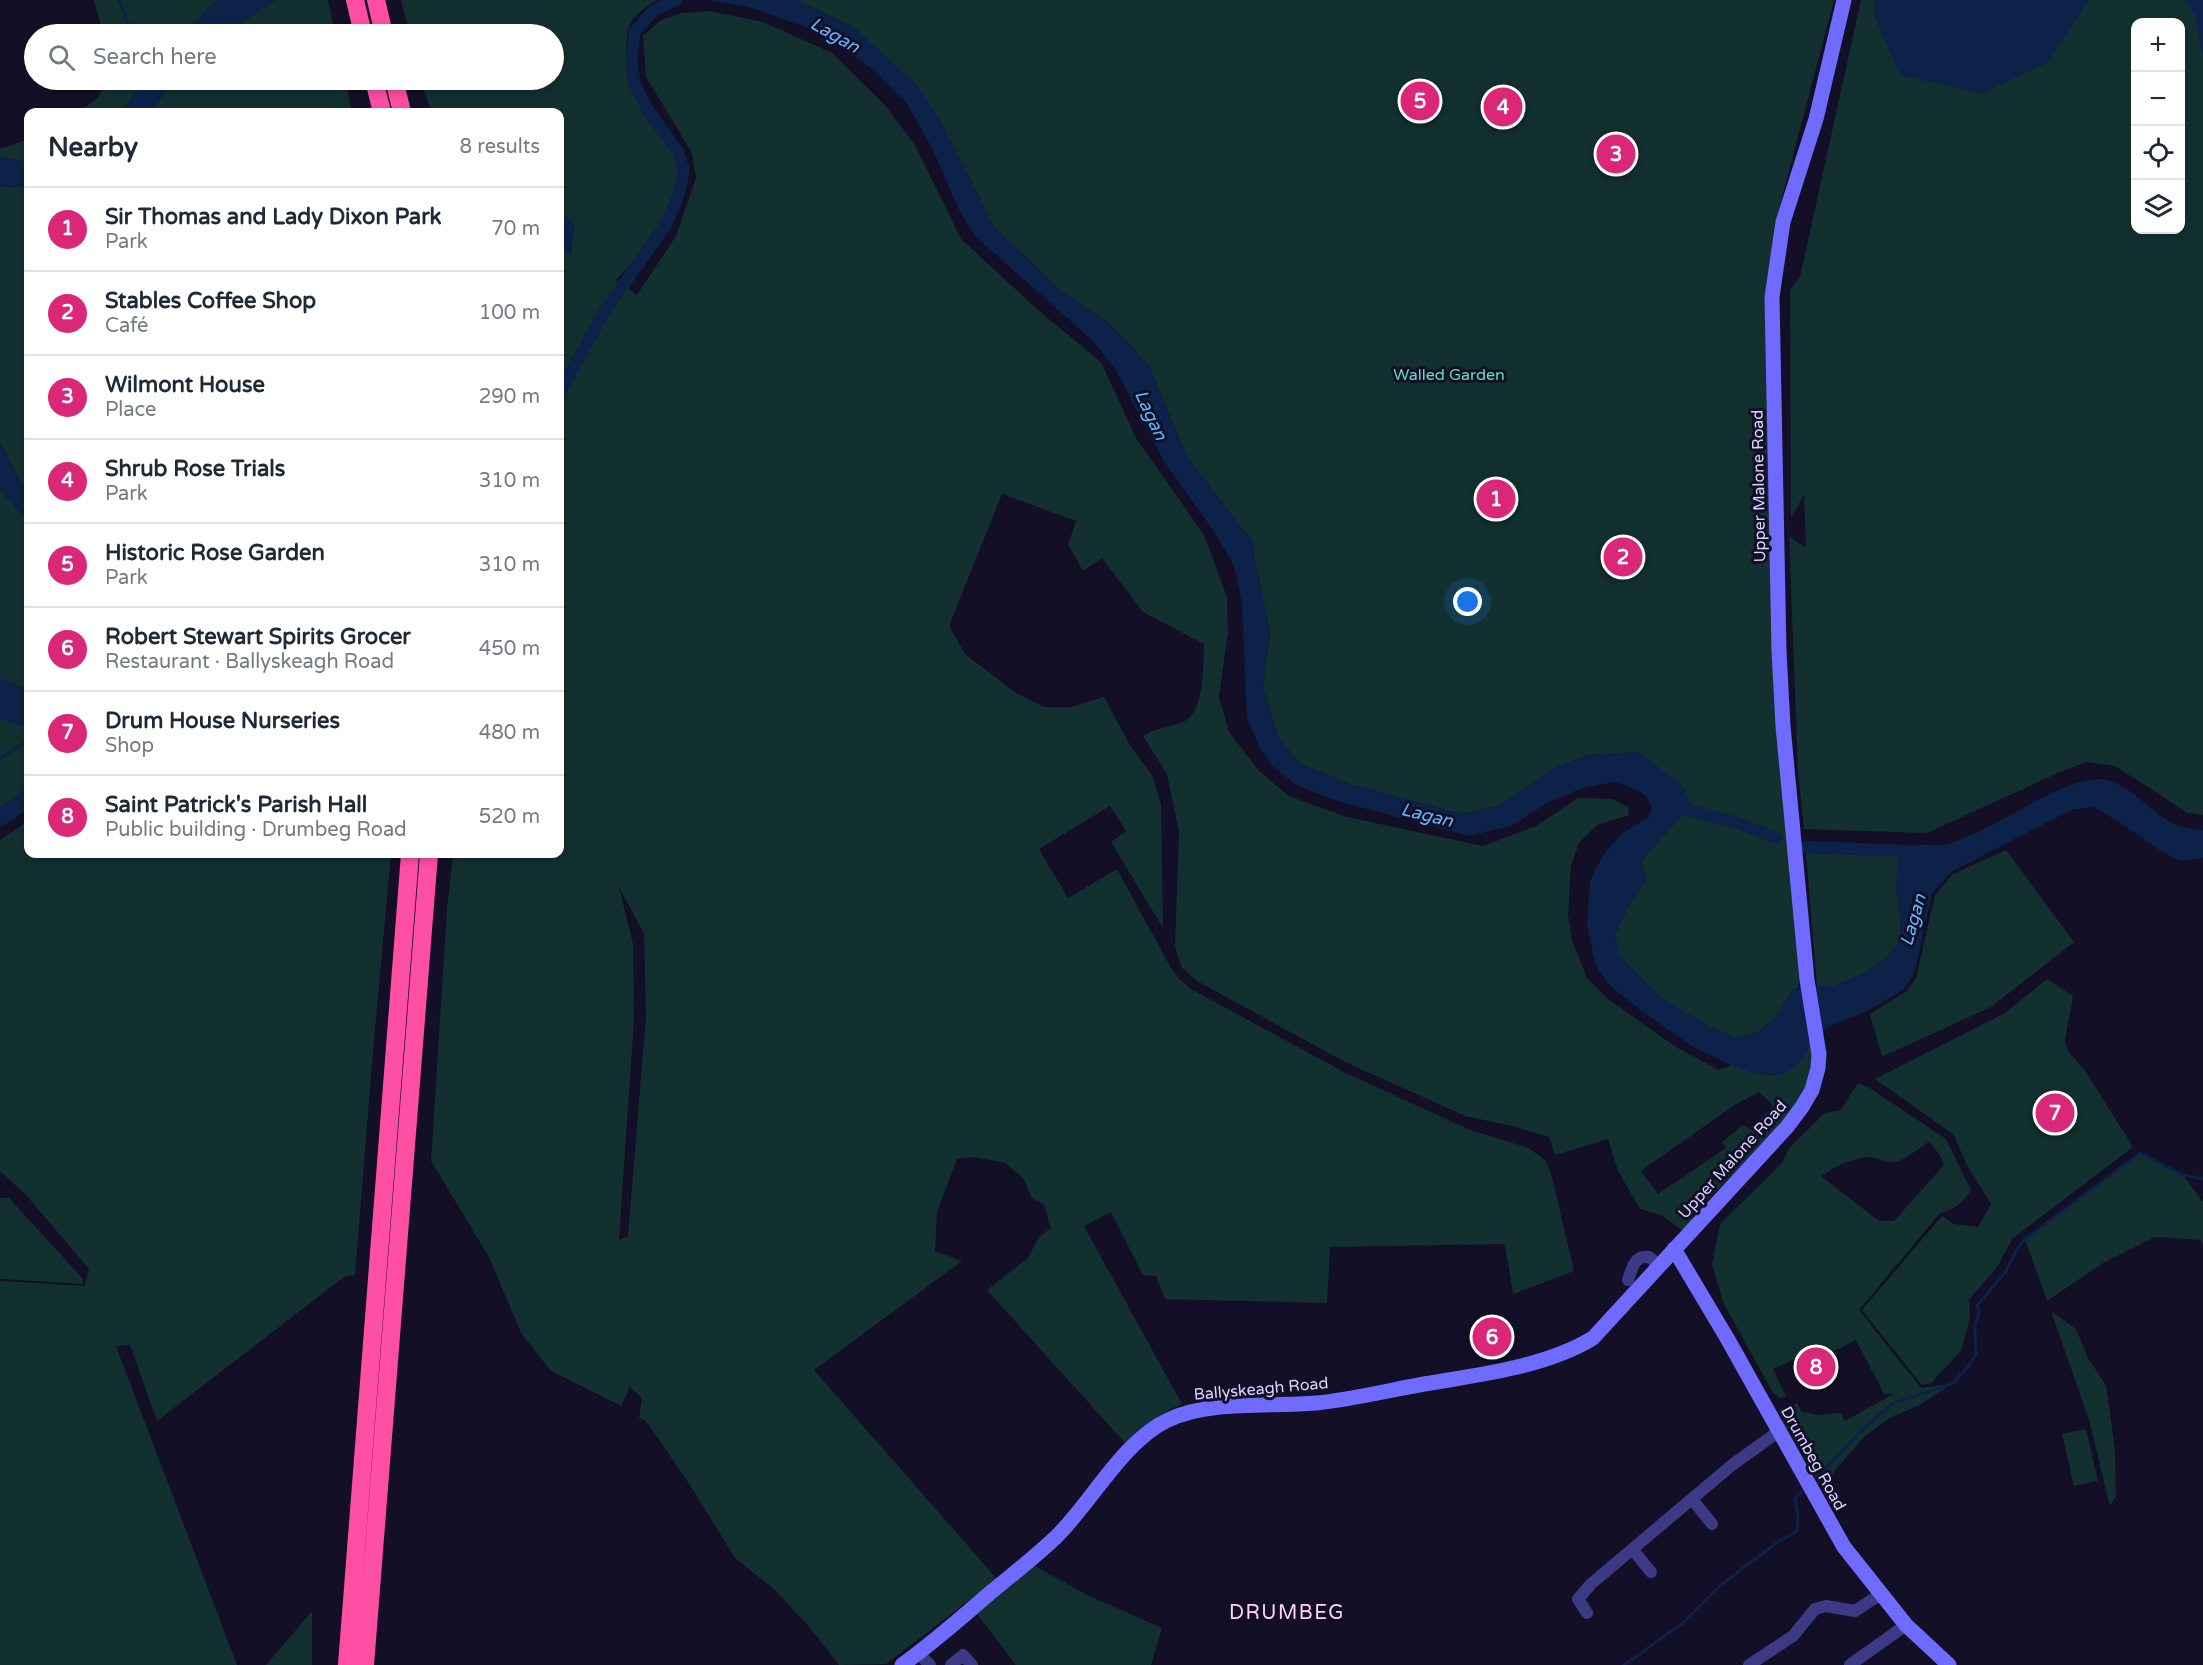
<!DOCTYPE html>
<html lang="en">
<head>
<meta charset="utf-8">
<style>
  :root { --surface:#fff; --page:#f2f2f3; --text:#1f2937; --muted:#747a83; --line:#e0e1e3; --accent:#db2777 }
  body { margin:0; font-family:"Varela Round",sans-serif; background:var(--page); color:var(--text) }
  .controls { position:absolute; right:18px; top:18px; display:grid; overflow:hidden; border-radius:12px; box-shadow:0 3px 9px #0003 }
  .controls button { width:54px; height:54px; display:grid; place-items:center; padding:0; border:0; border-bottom:2px solid var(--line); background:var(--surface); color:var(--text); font:30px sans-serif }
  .you { position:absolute; left:1468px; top:602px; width:21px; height:21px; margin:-15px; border:4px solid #fff; border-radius:50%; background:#1a73e8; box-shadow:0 0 0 9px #1a73e833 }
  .badge { display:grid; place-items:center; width:39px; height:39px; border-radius:50%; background:var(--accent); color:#fff; font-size:20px; font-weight:700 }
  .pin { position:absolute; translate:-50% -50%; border:3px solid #fff; box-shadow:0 2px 6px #0006 }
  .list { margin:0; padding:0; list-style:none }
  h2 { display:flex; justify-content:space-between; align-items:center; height:78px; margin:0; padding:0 24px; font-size:26px }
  h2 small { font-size:20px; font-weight:400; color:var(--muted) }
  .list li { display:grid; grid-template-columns:39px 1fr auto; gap:18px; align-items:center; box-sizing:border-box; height:84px; padding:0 24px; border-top:2px solid var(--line) }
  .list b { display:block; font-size:22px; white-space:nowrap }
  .list p { margin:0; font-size:20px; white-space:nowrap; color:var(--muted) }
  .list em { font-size:20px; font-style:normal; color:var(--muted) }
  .icon { flex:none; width:33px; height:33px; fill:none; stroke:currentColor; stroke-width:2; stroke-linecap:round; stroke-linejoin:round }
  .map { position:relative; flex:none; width:2203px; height:1665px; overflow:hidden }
  .search { position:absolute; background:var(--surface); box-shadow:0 3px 9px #0003; left:24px; top:24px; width:540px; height:66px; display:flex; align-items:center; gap:15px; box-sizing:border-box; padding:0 21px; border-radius:33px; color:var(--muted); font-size:22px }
  .panel { position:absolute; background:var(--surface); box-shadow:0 3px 9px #0003; left:24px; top:108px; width:540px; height:750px; border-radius:12px }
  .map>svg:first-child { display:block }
  .green { fill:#12302f; fill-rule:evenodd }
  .water { fill:#0c2248 }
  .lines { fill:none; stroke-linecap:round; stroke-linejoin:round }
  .stream { stroke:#0c2248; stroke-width:3 }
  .canal { stroke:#0c2248; stroke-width:12 }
  .street { stroke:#3d3a85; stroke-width:12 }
  .secondary { stroke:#6f6bff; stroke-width:15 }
  .highway { stroke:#ff4fa3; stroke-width:18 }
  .labels { text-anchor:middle; stroke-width:6; stroke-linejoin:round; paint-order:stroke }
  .park-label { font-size:16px; fill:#5fe0c0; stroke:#130f26 }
  .street-label { font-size:16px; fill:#d9d4ff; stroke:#130f26 }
  .water-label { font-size:18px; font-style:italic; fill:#62b6ff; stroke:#130f26 }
  .quarter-label { font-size:20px; letter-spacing:1.5px; fill:#ffd6f0; stroke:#130f26 }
</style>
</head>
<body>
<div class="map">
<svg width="2203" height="1665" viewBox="0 0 2203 1665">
  <rect width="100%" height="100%" fill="#130f26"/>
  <path class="green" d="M 94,0 L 218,0 L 182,34 L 103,34 Z
    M 275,0 L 328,0 L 335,34 L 225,34 Z
    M 401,0 L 657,0 C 632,16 627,21 626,50 C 626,62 627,81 632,91 C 643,114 680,150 680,173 C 680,179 676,188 674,195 C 663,234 642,251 616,280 L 637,295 L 676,236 L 696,178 L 692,153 L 646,77 L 643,36 L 661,20 L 682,13 L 709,11 L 763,22 L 832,53 L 885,105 L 915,145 L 961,239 L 1039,311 L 1101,362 L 1136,438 L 1204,535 L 1227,597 L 1228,632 L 1219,697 L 1229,732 L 1259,771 L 1289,796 L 1347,817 L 1483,846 L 1536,826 L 1578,798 L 1613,799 L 1628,807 L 1629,815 L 1597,825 L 1579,843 L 1571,866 L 1568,915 L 1572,940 L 1587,978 L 1608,999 L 1676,1047 L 1719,1070 L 1731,1065 C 1773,1080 1792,1082 1813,1038 L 1810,1091 L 1738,1175 L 1732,1175 L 1693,1215 L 1689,1226 L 1684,1232 L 1661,1215 L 1640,1209 L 1618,1171 L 1608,1139 L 1555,1155 L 1549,1137 L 1512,1126 L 1465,1116 L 1345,1062 L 1197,981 L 1182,968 L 1175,947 L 1179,831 L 1167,774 L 1143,736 C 1157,727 1168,728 1183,722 C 1205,713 1203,665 1204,644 L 1143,612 L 1102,558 L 1083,571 L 1068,545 L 1076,521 L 1002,494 L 949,626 L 965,654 L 1016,693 L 1044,707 L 1071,707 L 1104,697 L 1131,747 L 1152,775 L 1161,804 L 1163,928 L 1111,842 L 1126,831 L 1110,806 L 1039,849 L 1068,898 L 1117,869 L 1171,968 L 1179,979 L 1191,989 L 1344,1072 L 1470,1130 L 1529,1148 L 1546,1161 L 1552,1177 L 1574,1271 L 1513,1294 L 1505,1244 L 1330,1247 L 1327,1303 L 1165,1299 L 1156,1276 L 1143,1275 L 1111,1212 L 1084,1226 L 1182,1404 C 1160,1413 1143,1428 1126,1444 L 987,1290 L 1028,1258 L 1039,1237 L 1051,1228 L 1044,1205 L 1032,1198 L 1023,1178 L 1005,1163 L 974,1157 L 957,1159 L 937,1212 L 935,1251 L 962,1261 L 814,1370 L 997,1579 L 886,1664 L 839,1665 L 811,1629 L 775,1590 L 735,1558 L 690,1485 L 646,1421 L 639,1418 L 642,1398 L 630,1387 L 621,1406 L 551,1371 L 521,1333 L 489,1257 L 431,1161 L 447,909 L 453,854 L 560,854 L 560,249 L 571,254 L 574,225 L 560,213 L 560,112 L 431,112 L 421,80 L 554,80 L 554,34 L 410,34 ZM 619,887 L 644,934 L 646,1016 L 628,1236 L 619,1240 L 634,1020 L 633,944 ZM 1759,1092 L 1773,1105 L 1751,1130 L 1743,1125 L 1722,1142 L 1726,1148 L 1658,1194 L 1641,1171 L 1733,1106 Z
    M 796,0 L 1834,0 L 1776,220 L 1766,297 L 1797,859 L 1799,988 L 1791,991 L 1777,1017 L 1758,1032 L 1737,1038 L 1712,1028 L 1662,999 L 1620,957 L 1615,935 L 1625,913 L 1646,880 L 1641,861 L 1691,805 L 1638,752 L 1589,755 L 1553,769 L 1501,805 L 1461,814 L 1350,784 L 1299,763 L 1278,737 L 1263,688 L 1270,632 L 1251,540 L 1187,457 L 1149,366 L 1110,324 L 1059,289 L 994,227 L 939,118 L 854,27 Z
    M 1861,0 L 2203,0 L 2203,815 L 2188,813 L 2115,766 L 2086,762 L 2060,772 L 1927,833 L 1804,829 L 1798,771 L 1789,536 L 1806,548 L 1804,494 L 1791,519 L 1790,290 L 1800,277 ZM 2136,22 L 2180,22 L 2180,230 L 2136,230 Z
    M 107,80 L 145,80 L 122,112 L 80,112 L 98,97 Z
    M 173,80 L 345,80 L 352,112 L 151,112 Z
    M 28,139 L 28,162 L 0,157 L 0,149 Z
    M 28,186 L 28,496 L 0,442 L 0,187 Z
    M 0,490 L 28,521 L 28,689 L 0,679 Z
    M 0,718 L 20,725 L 28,724 L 28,788 L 0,808 Z
    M 28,821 L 28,854 L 391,854 L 374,1040 L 355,1275 L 344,1277 L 157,1421 L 130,1345 L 116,1346 L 237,1665 L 0,1665 L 0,1281 L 84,1286 L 89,1269 L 25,1194 L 0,1171 L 0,840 Z
    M 2006,850 L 2074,942 L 1991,1007 L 1882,1057 L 1870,1014 L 1907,991 L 1916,978 L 1935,895 L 1953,874 Z
    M 1806,853 L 1899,856 L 1896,889 L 1901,918 L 1900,939 L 1888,957 L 1860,975 L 1834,986 L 1817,986 Z
    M 2047,979 L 2073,996 L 2065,1040 L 2068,1051 L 2086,1072 L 2133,1147 L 2012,1239 L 1998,1266 L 1969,1300 L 1970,1318 L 1961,1351 L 1931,1383 L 1922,1385 L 1862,1310 L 1942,1216 L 1954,1224 L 1978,1227 L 1991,1204 L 1967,1165 L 1953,1134 L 1875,1079 L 2005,1013 Z
    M 1858,1083 L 1868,1087 L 1946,1139 L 1971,1190 C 1964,1202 1954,1210 1940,1213 L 1859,1310 L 1921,1388 L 1952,1384 L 1919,1405 L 1888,1419 L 1864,1437 L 1835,1470 L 1825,1493 L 1782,1422 C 1785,1412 1786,1407 1797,1403 L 1802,1412 L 1820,1415 L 1841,1413 L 1845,1421 L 1893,1394 L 1884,1394 L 1856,1340 L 1820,1358 L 1818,1354 L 1800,1363 L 1797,1358 L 1773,1369 L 1786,1396 L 1781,1398 L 1773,1393 L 1723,1302 L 1712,1264 L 1720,1224 L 1782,1163 L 1789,1148 L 1825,1113 L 1841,1110 ZM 1929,1142 L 1940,1155 L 1944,1165 L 1894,1221 L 1879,1221 L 1821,1176 C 1834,1167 1852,1158 1869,1157 C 1876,1157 1884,1163 1892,1162 C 1904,1162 1918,1148 1929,1142 Z
    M 2140,1153 L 2183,1175 L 2203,1202 L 2203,1245 L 2200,1240 L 2155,1237 L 2103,1263 L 2047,1301 L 2025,1239 Z
    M 0,1198 L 9,1198 L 83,1279 L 82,1284 L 0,1279 Z
    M 2051,1311 L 2076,1329 L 2088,1358 L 2106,1385 L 2115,1450 L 2116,1496 L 2110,1506 L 2089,1420 Z
    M 2086,1429 L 2098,1481 L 2074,1486 L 2062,1434 Z
    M 1035,1566 L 1087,1595 L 1162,1628 L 1151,1665 L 1016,1665 L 977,1614 Z
    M 312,1611 L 312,1665 L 266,1665 Z"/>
  <path class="water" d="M 218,0 L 275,0 L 225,34 L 182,34 Z
    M 706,0 L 796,0 L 854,27 L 918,86 L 939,118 L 994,227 L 1059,289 L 1110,324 L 1149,366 L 1187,457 L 1251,540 L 1270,632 L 1263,688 L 1278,737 L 1299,763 L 1350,784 L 1461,814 L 1501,805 L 1553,769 L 1589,755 L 1638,752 L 1683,786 L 1691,805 L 1641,861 L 1646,880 L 1625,913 L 1615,935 L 1620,957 L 1662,998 L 1712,1028 L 1737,1038 L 1758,1032 L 1777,1017 L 1791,991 L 1817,986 L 1834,986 L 1860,975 L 1888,957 L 1900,939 L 1901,918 L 1896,889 L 1899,856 C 1903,853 1909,847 1914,846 C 1924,843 1936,847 1946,844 C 1952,843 1958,840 1964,838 C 2000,826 2072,771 2107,780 C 2142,789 2157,830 2203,830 L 2203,858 L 2180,861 L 2164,853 L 2116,820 L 2093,807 L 2071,810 L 1951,872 L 1932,894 L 1914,974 L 1903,990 L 1867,1011 L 1830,1026 L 1813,1038 L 1805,1056 L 1791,1070 L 1778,1075 L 1755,1073 L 1731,1065 L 1693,1047 L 1640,1010 L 1608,984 L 1595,964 L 1587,925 L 1590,881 L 1602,857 L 1620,835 L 1649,817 L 1652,807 L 1645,795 L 1626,785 L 1613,782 L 1580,789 L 1547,803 L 1511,826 L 1469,836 L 1337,801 L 1298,786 L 1272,766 L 1260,748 L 1247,719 L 1242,604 L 1234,565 L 1213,530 L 1163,460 L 1116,370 L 1093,341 L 976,237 L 960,212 L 933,150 L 906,102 L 871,68 L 836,44 L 805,27 L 749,7 Z
    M 1875,0 L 2089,0 L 2049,62 L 1981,94 L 1900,75 L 1874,16 Z
    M 2187,0 L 2203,0 L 2203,60 L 2196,18 Z
    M 145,80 L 173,80 L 151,112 L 122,112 Z
    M 0,157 L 28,162 L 28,186 L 0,187 Z
    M 560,213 L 574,224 L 571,255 L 560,249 Z
    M 0,442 L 28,496 L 28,521 L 0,490 Z
    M 0,679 L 28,689 L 28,724 L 20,725 L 0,718 Z
    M 28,788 L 28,809 L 0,828 L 0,808 Z"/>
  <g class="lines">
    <path class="stream" d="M 119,0 L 132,34
      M 0,758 L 28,741
      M 1813,1481 L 1864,1428 L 1894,1403 L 1952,1384 L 1969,1366 L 1976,1353 L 1975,1327 L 1979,1311 L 1977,1306 L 2006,1271 L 2017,1249 L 2025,1239 L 2140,1153 L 2183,1175 L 2203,1179
      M 1624,1665 L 1683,1623 L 1722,1584 L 1775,1544 L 1797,1531 L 1798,1516 L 1795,1498 L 1806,1487"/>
    <path class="canal" d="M 560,392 L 603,314 L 667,223 L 679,194 L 684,171 L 678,152 L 648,110 L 635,85 L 631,58 L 635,31 L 653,11 L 676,0
      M 1673,806 L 1738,823 L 1776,838
      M 1806,847 L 1910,851 L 1921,855"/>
    <path class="street" d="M 1628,1280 C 1632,1269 1634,1255 1649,1257 L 1660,1266
      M 1692,1499 L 1712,1524
      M 1633,1550 L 1651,1572
      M 1587,1613 L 1578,1599 L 1591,1584 L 1732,1465 L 1778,1432
      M 918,1653 L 930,1665
      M 951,1665 L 963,1655 L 972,1665
      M 1749,1665 L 1793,1636 L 1815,1609 L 1826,1606 L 1855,1611 L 1881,1594
      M 1850,1665 L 1906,1625"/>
    <path class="secondary" d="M 1674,1249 L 1727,1338 L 1844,1547 L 1906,1625 L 1949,1665
      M 902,1665 C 933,1643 961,1618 990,1593 C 1012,1575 1035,1557 1056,1537 C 1091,1503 1123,1441 1168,1420 C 1209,1400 1271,1407 1316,1403 C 1350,1400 1385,1391 1419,1385 C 1475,1375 1544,1368 1593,1338 L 1787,1127 L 1802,1107 L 1812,1090 L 1818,1068 L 1819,1054 L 1807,980 L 1783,726 L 1779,651 L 1772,297 L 1783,222 L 1816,119 L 1844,0"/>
    <path class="highway" d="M 355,0 L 363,34
      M 376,0 L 384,34
      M 374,80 L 382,112
      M 394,80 L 402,112
      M 347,1665 L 410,854
      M 365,1665 L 429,854"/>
  </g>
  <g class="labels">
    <g class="park-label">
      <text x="1449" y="380">Walled Garden</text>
    </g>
    <g class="street-label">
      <text transform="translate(1758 486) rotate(-91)" y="6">Upper Malone Road</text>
      <text transform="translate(1732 1159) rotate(-48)" y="6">Upper Malone Road</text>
      <text transform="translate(1261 1388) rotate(-5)" y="6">Ballyskeagh Road</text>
      <text transform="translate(1814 1458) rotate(61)" y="6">Drumbeg Road</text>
    </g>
    <g class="water-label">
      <text transform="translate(835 35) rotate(30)" y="6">Lagan</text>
      <text transform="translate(1151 415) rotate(65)" y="6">Lagan</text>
      <text transform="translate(1427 815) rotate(14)" y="6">Lagan</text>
      <text transform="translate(1913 920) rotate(-74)" y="6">Lagan</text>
    </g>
    <g class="quarter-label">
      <text x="1287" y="1619">DRUMBEG</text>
    </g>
  </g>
</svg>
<div class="controls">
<button>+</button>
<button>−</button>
<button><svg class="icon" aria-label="locate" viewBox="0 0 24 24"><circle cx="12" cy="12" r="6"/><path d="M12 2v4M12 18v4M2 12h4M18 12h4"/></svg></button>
<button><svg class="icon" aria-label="layers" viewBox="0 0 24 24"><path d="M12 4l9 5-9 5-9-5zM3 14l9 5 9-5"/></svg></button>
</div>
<div class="you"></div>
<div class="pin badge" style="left:1496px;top:499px">1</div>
<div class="pin badge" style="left:1623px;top:557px">2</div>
<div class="pin badge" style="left:1616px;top:154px">3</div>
<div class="pin badge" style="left:1503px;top:107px">4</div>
<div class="pin badge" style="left:1420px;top:101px">5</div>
<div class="pin badge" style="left:1492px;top:1337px">6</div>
<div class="pin badge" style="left:2055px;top:1113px">7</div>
<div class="pin badge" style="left:1816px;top:1367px">8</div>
<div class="search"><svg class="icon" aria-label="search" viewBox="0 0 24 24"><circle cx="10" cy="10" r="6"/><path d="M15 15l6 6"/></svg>Search here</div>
<section class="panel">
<h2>Nearby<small>8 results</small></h2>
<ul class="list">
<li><span class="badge">1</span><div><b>Sir Thomas and Lady Dixon Park</b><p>Park</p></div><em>70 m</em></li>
<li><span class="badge">2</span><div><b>Stables Coffee Shop</b><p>Café</p></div><em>100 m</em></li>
<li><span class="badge">3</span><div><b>Wilmont House</b><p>Place</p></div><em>290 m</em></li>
<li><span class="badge">4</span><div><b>Shrub Rose Trials</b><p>Park</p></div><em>310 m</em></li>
<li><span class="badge">5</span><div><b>Historic Rose Garden</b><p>Park</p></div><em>310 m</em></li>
<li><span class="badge">6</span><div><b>Robert Stewart Spirits Grocer</b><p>Restaurant · Ballyskeagh Road</p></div><em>450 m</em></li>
<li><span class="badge">7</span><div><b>Drum House Nurseries</b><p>Shop</p></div><em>480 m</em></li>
<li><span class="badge">8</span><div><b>Saint Patrick's Parish Hall</b><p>Public building · Drumbeg Road</p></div><em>520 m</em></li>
</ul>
</section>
</div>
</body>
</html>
